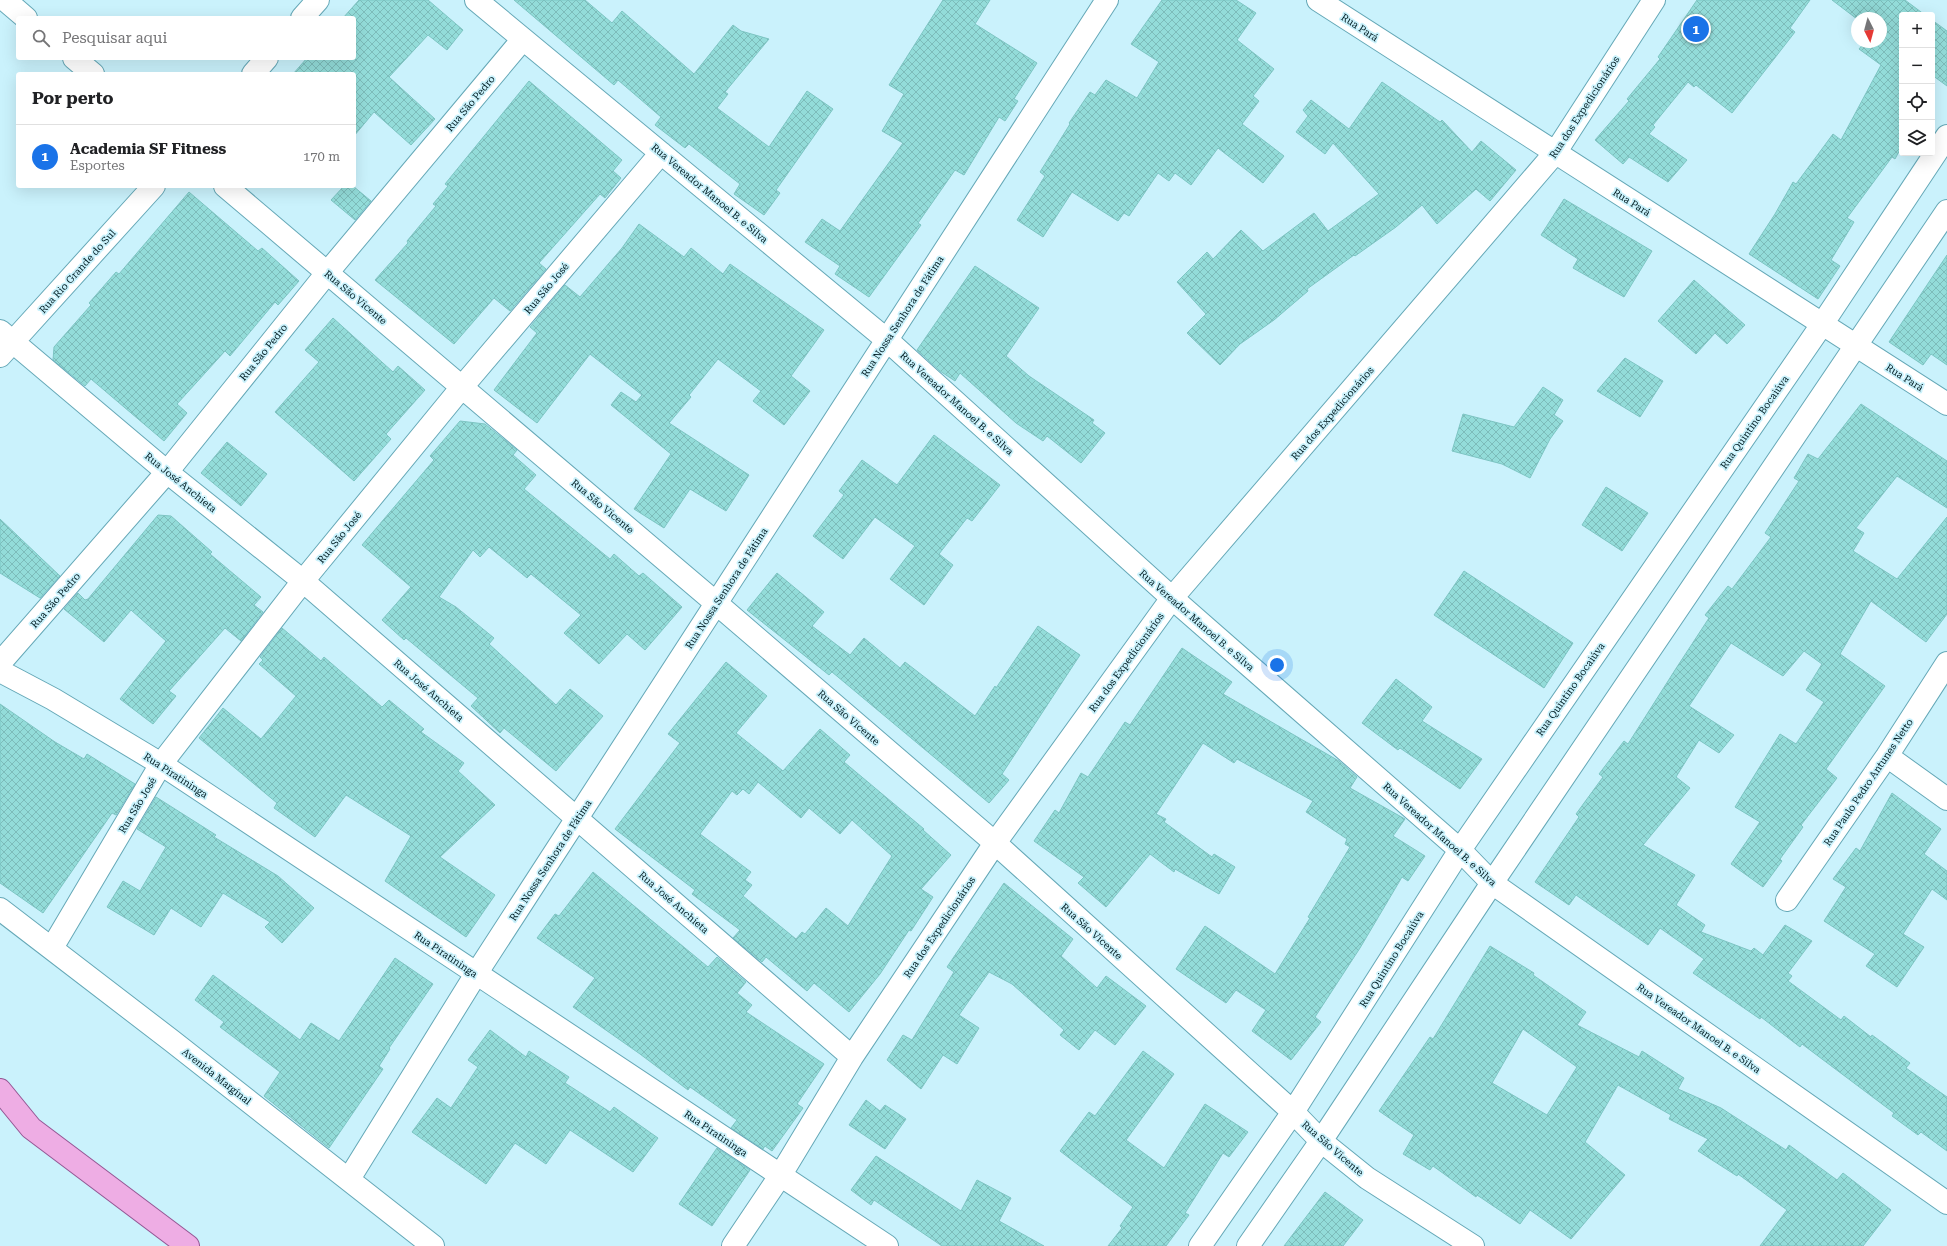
<!DOCTYPE html>
<html lang="pt">
<head>
<meta charset="utf-8">
<style>
  :root { --surface:#fff; --page:#f2f2f2; --text:#202124; --muted:#757577; --line:#e0e0e0; --accent:#1a73e8 }
  body { margin:0; font-family:"Roboto Serif",serif; background:var(--page); color:var(--text) }
  .controls { position:absolute; right:12px; top:12px; display:grid; overflow:hidden; border-radius:4px; box-shadow:0 4px 16px #0002 }
  .controls button { width:36px; height:36px; display:grid; place-items:center; padding:0; border:0; border-bottom:1px solid var(--line); background:var(--surface); color:var(--text); font:20px sans-serif }
  .compass { position:absolute; left:1851px; top:12px; width:36px; height:36px; border-radius:50%; background:var(--surface); box-shadow:0 4px 16px #0002; rotate:174deg }
  .you { position:absolute; left:1277px; top:665px; width:14px; height:14px; margin:-10px; border:3px solid #fff; border-radius:50%; background:#1a73e8; box-shadow:0 0 0 6px #1a73e833 }
  .badge { display:grid; place-items:center; width:26px; height:26px; border-radius:50%; background:var(--accent); color:#fff; font-size:13px; font-weight:700 }
  .pin { position:absolute; translate:-50% -50%; border:2px solid #fff; box-shadow:0 1px 4px #0006 }
  .list { margin:0; padding:0; list-style:none }
  h2 { display:flex; justify-content:space-between; align-items:center; height:52px; margin:0; padding:0 16px; font-size:17px }
  h2 small { font-size:13px; font-weight:400; color:var(--muted) }
  .list li { display:grid; grid-template-columns:26px 1fr auto; gap:12px; align-items:center; box-sizing:border-box; height:64px; padding:0 16px; border-top:1px solid var(--line) }
  .list b { display:block; font-size:15px; white-space:nowrap }
  .list p { margin:0; font-size:13px; white-space:nowrap; color:var(--muted) }
  .list em { font-size:13px; font-style:normal; color:var(--muted) }
  .icon { flex:none; width:22px; height:22px; fill:none; stroke:currentColor; stroke-width:2; stroke-linecap:round; stroke-linejoin:round }
  .map { position:relative; flex:none; width:1947px; height:1246px; overflow:hidden }
  .search { position:absolute; background:var(--surface); box-shadow:0 4px 16px #0002; left:16px; top:16px; width:340px; height:44px; display:flex; align-items:center; gap:10px; box-sizing:border-box; padding:0 14px; border-radius:4px; color:var(--muted); font-size:15px }
  .panel { position:absolute; background:var(--surface); box-shadow:0 4px 16px #0002; left:16px; top:72px; width:340px; height:116px; border-radius:4px }
  .map>svg:first-child { display:block }
  .building { fill:url(#building-cross-hatch); stroke:#7dc5c3; fill-rule:evenodd }
  .lines { fill:none; stroke-linecap:round; stroke-linejoin:round }
  .minor-casing { stroke:#65a8b7; stroke-width:24 }
  .major-casing { stroke:#945794; stroke-width:24 }
  .minor { stroke:#fff; stroke-width:22 }
  .major { stroke:#eeade4; stroke-width:22 }
  .labels { text-anchor:middle; stroke-width:3.5; stroke-linejoin:round; paint-order:stroke }
  .street-label { font-size:10px; fill:#011c22; stroke:#caf2fc }
</style>
</head>
<body>
<div class="map">
<svg width="1947" height="1246" viewBox="0 0 1947 1246">
  <defs>
    <pattern id="building-cross-hatch" width="8" height="8" patternUnits="userSpaceOnUse"><rect width="8" height="8" fill="#93dcd9"/><path d="M0 0l8 8M0 8l8-8" fill="none" stroke="#7dbcba"/></pattern>
  </defs>
  <rect width="100%" height="100%" fill="#caf2fc"/>
  <path class="building" d="M 359,0 L 428,0 L 463,30 L 447,50 L 428,35 L 389,77 L 435,119 L 411,145 L 374,112 L 354,136 L 354,74 L 293,74 L 307,58 L 354,58 L 354,18 L 343,18 Z
    M 514,0 L 585,0 L 612,23 L 622,11 L 694,74 L 733,25 L 741,31 L 769,39 L 725,92 L 728,94 L 717,108 L 769,147 L 807,91 L 833,109 L 776,190 L 780,193 L 764,215 L 734,194 L 740,184 L 689,144 L 685,148 L 655,125 L 661,117 L 618,80 L 614,85 Z
    M 943,0 L 990,0 L 975,24 L 1037,63 L 1014,99 L 1018,101 L 1005,121 L 999,117 L 964,175 L 955,170 L 918,223 L 921,225 L 869,297 L 835,274 L 840,266 L 805,242 L 822,219 L 840,231 L 903,143 L 882,131 L 904,94 L 889,85 Z
    M 1162,0 L 1236,0 L 1256,13 L 1237,40 L 1274,69 L 1253,96 L 1259,101 L 1242,124 L 1284,156 L 1263,183 L 1218,148 L 1191,185 L 1175,173 L 1169,181 L 1158,173 L 1129,216 L 1124,213 L 1118,221 L 1072,192 L 1043,237 L 1017,220 L 1045,176 L 1040,172 L 1070,124 L 1069,123 L 1090,92 L 1095,95 L 1106,80 L 1137,98 L 1159,62 L 1131,44 Z
    M 1697,0 L 1810,0 L 1790,28 L 1795,32 L 1732,113 L 1696,85 L 1694,87 L 1688,82 L 1653,125 L 1655,127 L 1649,134 L 1687,160 L 1668,182 L 1629,157 L 1623,164 L 1595,140 L 1629,101 L 1627,99 L 1660,59 L 1658,57 Z
    M 1832,0 L 1905,0 L 1925,15 L 1902,15 L 1902,146 L 1895,159 L 1892,157 L 1847,218 L 1854,222 L 1831,260 L 1840,266 L 1818,299 L 1749,254 L 1775,214 L 1793,182 L 1796,184 L 1833,134 L 1841,140 L 1881,65 L 1859,49 L 1865,42 L 1881,42 L 1881,18 L 1857,19 Z
    M 1932,20 L 1947,31 L 1947,86 L 1932,75 Z
    M 529,81 L 622,160 L 613,171 L 621,178 L 605,198 L 600,194 L 539,263 L 546,269 L 510,311 L 494,298 L 454,344 L 375,280 L 408,243 L 407,241 L 436,206 L 433,204 L 448,186 L 445,184 Z
    M 1382,82 L 1440,122 L 1442,120 L 1472,152 L 1481,141 L 1516,170 L 1490,201 L 1476,189 L 1437,224 L 1422,205 L 1396,227 L 1355,256 L 1354,255 L 1307,289 L 1308,291 L 1274,320 L 1240,344 L 1220,365 L 1187,333 L 1206,314 L 1177,282 L 1207,252 L 1213,259 L 1241,230 L 1263,251 L 1314,213 L 1328,231 L 1379,194 L 1333,143 L 1325,154 L 1296,132 L 1308,116 L 1303,110 L 1311,100 L 1349,129 Z
    M 344,186 L 353,186 L 371,201 L 355,220 L 331,200 Z
    M 189,192 L 258,251 L 262,248 L 299,281 L 278,305 L 275,302 L 230,356 L 225,351 L 177,404 L 187,413 L 164,441 L 91,379 L 85,386 L 53,360 L 54,347 L 91,305 L 89,303 L 116,272 L 119,274 Z
    M 1564,199 L 1652,251 L 1624,297 L 1573,268 L 1578,259 L 1541,235 Z
    M 639,224 L 684,257 L 691,248 L 723,274 L 730,264 L 824,330 L 791,376 L 810,391 L 784,425 L 753,401 L 761,391 L 718,359 L 689,395 L 691,397 L 669,423 L 749,475 L 726,511 L 690,489 L 664,528 L 634,509 L 671,454 L 611,405 L 621,392 L 636,402 L 642,395 L 590,354 L 537,423 L 494,390 L 537,333 L 530,327 L 565,285 L 580,297 L 622,248 Z
    M 1947,255 L 1947,365 L 1931,354 L 1923,365 L 1889,342 Z
    M 975,266 L 1039,308 L 1006,356 L 1029,376 L 1094,420 L 1092,423 L 1105,433 L 1081,463 L 1047,436 L 1043,441 L 1016,423 L 960,373 L 955,381 L 940,371 L 917,350 Z
    M 1694,280 L 1745,325 L 1727,344 L 1715,333 L 1696,354 L 1658,321 Z
    M 333,318 L 393,372 L 398,366 L 425,390 L 386,434 L 391,439 L 354,481 L 275,412 L 319,362 L 305,350 Z
    M 1625,358 L 1663,381 L 1640,417 L 1597,391 Z
    M 1543,387 L 1563,400 L 1554,415 L 1563,421 L 1550,439 L 1530,478 L 1502,464 L 1452,451 L 1463,414 L 1514,427 Z
    M 1861,404 L 1947,461 L 1947,508 L 1897,476 L 1856,528 L 1864,533 L 1853,551 L 1897,579 L 1947,517 L 1947,614 L 1926,642 L 1871,601 L 1840,654 L 1885,686 L 1826,769 L 1837,778 L 1801,825 L 1803,827 L 1780,859 L 1782,861 L 1763,887 L 1731,864 L 1760,822 L 1735,807 L 1780,734 L 1796,744 L 1824,702 L 1806,690 L 1822,664 L 1804,651 L 1783,676 L 1731,643 L 1689,706 L 1734,735 L 1719,753 L 1699,740 L 1676,777 L 1690,788 L 1643,845 L 1695,875 L 1676,905 L 1705,925 L 1701,932 L 1751,951 L 1754,948 L 1763,955 L 1785,925 L 1812,941 L 1788,973 L 1792,976 L 1788,981 L 1841,1020 L 1844,1016 L 1871,1037 L 1872,1035 L 1910,1063 L 1906,1068 L 1947,1097 L 1947,1151 L 1921,1132 L 1918,1135 L 1892,1116 L 1894,1113 L 1802,1044 L 1800,1047 L 1761,1017 L 1760,1019 L 1693,973 L 1704,959 L 1660,928 L 1648,945 L 1576,895 L 1569,905 L 1535,882 L 1579,817 L 1576,814 L 1603,777 L 1599,774 L 1624,741 L 1628,744 L 1675,670 L 1709,618 L 1705,615 L 1728,586 L 1732,589 L 1771,537 L 1765,533 L 1799,481 L 1794,478 L 1808,454 L 1818,459 Z
    M 460,421 L 485,424 L 517,450 L 513,455 L 536,475 L 524,489 L 610,559 L 614,554 L 639,576 L 643,573 L 682,607 L 645,650 L 627,634 L 599,664 L 564,633 L 581,615 L 531,574 L 527,578 L 489,547 L 480,557 L 473,550 L 439,597 L 456,607 L 494,638 L 489,644 L 556,705 L 570,689 L 603,716 L 556,771 L 504,728 L 500,733 L 471,706 L 478,698 L 406,638 L 404,640 L 382,620 L 411,587 L 362,545 L 434,460 L 430,456 Z
    M 934,435 L 1000,485 L 972,521 L 967,518 L 939,554 L 953,565 L 924,605 L 890,579 L 915,546 L 875,517 L 843,559 L 813,536 L 844,495 L 839,491 L 862,460 L 897,485 Z
    M 227,442 L 267,474 L 241,506 L 201,473 Z
    M 1606,487 L 1648,513 L 1622,551 L 1582,525 Z
    M 158,515 L 171,516 L 212,552 L 210,554 L 261,597 L 254,605 L 263,612 L 241,641 L 225,628 L 169,691 L 176,696 L 153,724 L 120,699 L 166,641 L 131,610 L 104,642 L 64,609 L 78,593 L 85,600 L 88,599 Z
    M 0,519 L 60,576 L 40,598 L 0,573 Z
    M 1464,571 L 1573,643 L 1544,688 L 1434,615 Z
    M 777,573 L 824,612 L 812,626 L 850,655 L 864,638 L 900,668 L 905,662 L 975,716 L 995,686 L 996,688 L 1038,626 L 1080,655 L 1002,774 L 1009,780 L 989,803 L 832,672 L 829,675 L 747,610 Z
    M 282,628 L 321,661 L 324,657 L 382,707 L 389,700 L 424,729 L 421,732 L 464,763 L 458,771 L 495,805 L 440,857 L 495,895 L 466,937 L 385,881 L 411,836 L 346,795 L 315,837 L 274,808 L 277,803 L 199,738 L 223,708 L 261,739 L 296,696 L 259,664 L 263,660 L 260,657 Z
    M 1182,648 L 1232,682 L 1223,694 L 1339,761 L 1357,777 L 1350,788 L 1405,819 L 1393,836 L 1425,856 L 1408,881 L 1402,877 L 1360,948 L 1315,1017 L 1321,1022 L 1291,1060 L 1252,1031 L 1266,1010 L 1236,990 L 1226,1003 L 1176,969 L 1205,926 L 1275,974 L 1310,918 L 1308,917 L 1350,847 L 1345,844 L 1347,839 L 1306,812 L 1313,801 L 1237,759 L 1234,763 L 1203,743 L 1156,814 L 1166,819 L 1164,822 L 1212,857 L 1214,854 L 1235,867 L 1219,894 L 1175,869 L 1174,872 L 1150,854 L 1106,907 L 1078,883 L 1084,877 L 1034,841 L 1055,810 L 1059,813 L 1081,773 L 1088,777 L 1125,722 L 1130,725 Z
    M 726,662 L 767,696 L 736,733 L 783,771 L 820,729 L 850,755 L 844,762 L 924,829 L 923,830 L 951,855 L 921,889 L 933,897 L 911,931 L 909,930 L 880,974 L 849,1012 L 814,983 L 807,991 L 766,957 L 762,962 L 733,938 L 740,930 L 692,894 L 695,890 L 615,829 L 680,743 L 668,734 ZM 758,782 L 801,818 L 809,808 L 840,834 L 852,820 L 892,856 L 848,926 L 826,908 L 805,934 L 802,932 L 796,939 L 743,896 L 752,885 L 745,880 L 751,872 L 700,834 L 732,791 L 737,795 L 743,789 L 749,794 Z
    M 1396,679 L 1432,707 L 1422,721 L 1482,759 L 1460,789 L 1400,748 L 1398,750 L 1362,723 Z
    M 0,704 L 55,742 L 84,759 L 87,754 L 135,784 L 116,815 L 112,813 L 43,913 L 0,883 Z
    M 1892,793 L 1941,829 L 1924,854 L 1947,871 L 1947,900 L 1932,889 L 1903,934 L 1924,947 L 1897,987 L 1866,966 L 1875,954 L 1824,921 L 1846,887 L 1833,879 L 1856,848 L 1860,851 Z
    M 156,797 L 216,835 L 214,837 L 278,876 L 314,908 L 282,943 L 265,927 L 270,922 L 223,893 L 201,927 L 171,908 L 154,935 L 107,907 L 123,881 L 140,891 L 166,847 L 137,829 Z
    M 593,872 L 708,967 L 717,957 L 746,982 L 737,993 L 752,1005 L 746,1012 L 824,1064 L 797,1104 L 803,1108 L 772,1151 L 765,1146 L 763,1149 L 731,1128 L 737,1120 L 690,1087 L 688,1090 L 640,1054 L 573,1007 L 595,978 L 537,938 L 555,914 L 559,916 Z
    M 1004,883 L 1073,939 L 1061,956 L 1097,988 L 1106,976 L 1146,1006 L 1115,1045 L 1095,1030 L 1079,1050 L 1060,1035 L 1064,1030 L 1012,984 L 989,972 L 959,1015 L 979,1028 L 957,1064 L 943,1055 L 921,1089 L 887,1060 L 903,1035 L 912,1040 L 954,972 L 947,967 Z
    M 1490,946 L 1534,973 L 1533,975 L 1586,1012 L 1577,1025 L 1639,1057 L 1642,1051 L 1684,1078 L 1678,1089 L 1721,1108 L 1786,1150 L 1789,1145 L 1837,1180 L 1843,1173 L 1891,1210 L 1863,1246 L 1760,1246 L 1787,1210 L 1738,1174 L 1737,1176 L 1698,1151 L 1708,1139 L 1669,1119 L 1671,1115 L 1618,1085 L 1585,1142 L 1625,1175 L 1571,1239 L 1530,1210 L 1520,1224 L 1477,1195 L 1476,1197 L 1433,1166 L 1430,1170 L 1403,1154 L 1414,1135 L 1379,1111 L 1430,1037 L 1433,1039 ZM 1523,1029 L 1577,1067 L 1547,1115 L 1492,1083 Z
    M 395,958 L 433,984 L 389,1048 L 390,1049 L 379,1066 L 383,1069 L 329,1148 L 264,1096 L 280,1072 L 220,1027 L 224,1022 L 195,1000 L 213,975 L 300,1040 L 311,1023 L 339,1041 Z
    M 490,1030 L 526,1057 L 529,1051 L 569,1077 L 565,1083 L 610,1112 L 614,1107 L 658,1138 L 633,1172 L 570,1130 L 546,1164 L 515,1143 L 486,1184 L 412,1132 L 437,1098 L 451,1108 L 478,1067 L 468,1060 Z
    M 1143,1051 L 1174,1074 L 1126,1140 L 1164,1168 L 1205,1104 L 1248,1132 L 1229,1157 L 1223,1153 L 1185,1213 L 1189,1215 L 1166,1246 L 1108,1246 L 1122,1228 L 1120,1226 L 1133,1207 L 1060,1151 L 1089,1112 L 1095,1116 Z
    M 866,1100 L 880,1111 L 885,1105 L 906,1119 L 885,1149 L 849,1125 Z
    M 717,1148 L 750,1170 L 712,1226 L 679,1204 Z
    M 876,1156 L 961,1211 L 977,1180 L 1011,1198 L 999,1221 L 1044,1246 L 942,1246 L 874,1200 L 871,1205 L 851,1190 Z
    M 1325,1192 L 1363,1220 L 1343,1246 L 1284,1246 Z"/>
  <g class="lines">
    <defs>
      <path id="minor" d="M 5,0 L 26,18
        M 476,0 L 887,340 L 1172,598 L 1460,850 L 1492,883 L 1947,1203
        M 1318,0 L 1947,404
        M 302,18 L 318,0
        M 74,58 L 93,74
        M 253,74 L 267,58
        M 225,186 L 716,603 L 995,843 L 1293,1112 L 1321,1141 L 1367,1178 L 1473,1246
        M 0,331 L 167,472 L 303,581 L 852,1057
        M 0,356 L 154,186
        M 0,663 L 167,472 L 327,273 L 523,39
        M 0,671 L 53,699 L 161,764 L 887,1246
        M 1887,756 L 1947,799
        M 1787,900 L 1887,756 L 1947,663
        M 0,909 L 172,1041 L 433,1246
        M 52,948 L 161,764 L 303,581 L 462,387 L 661,153
        M 349,1179 L 476,974 L 1107,0
        M 733,1246 L 780,1176 L 852,1057 L 995,843 L 1172,598 L 1555,153 L 1654,0
        M 1200,1246 L 1293,1112 L 1460,850 L 1823,323 L 1947,136
        M 1248,1246 L 1321,1141 L 1492,883 L 1947,211"/>
      <path id="major" d="M 0,1090 L 31,1128 L 188,1246"/>
    </defs>
    <use href="#minor" class="minor-casing"/>
    <use href="#major" class="major-casing"/>
    <use href="#minor" class="minor"/>
    <use href="#major" class="major"/>
  </g>
  <g class="labels">
    <g class="street-label">
      <text transform="translate(1360 27) rotate(33)" y="4">Rua Pará</text>
      <text transform="translate(470 103) rotate(-50)" y="4">Rua São Pedro</text>
      <text transform="translate(1584 107) rotate(-57)" y="4">Rua dos Expedicionários</text>
      <text transform="translate(710 193) rotate(40)" y="4">Rua Vereador Manoel B. e Silva</text>
      <text transform="translate(1632 202) rotate(32)" y="4">Rua Pará</text>
      <text transform="translate(77 271) rotate(-48)" y="4">Rua Rio Grande do Sul</text>
      <text transform="translate(546 288) rotate(-50)" y="4">Rua São José</text>
      <text transform="translate(356 297) rotate(40)" y="4">Rua São Vicente</text>
      <text transform="translate(902 316) rotate(-57)" y="4">Rua Nossa Senhora de Fátima</text>
      <text transform="translate(263 352) rotate(-51)" y="4">Rua São Pedro</text>
      <text transform="translate(1905 377) rotate(32)" y="4">Rua Pará</text>
      <text transform="translate(957 403) rotate(42)" y="4">Rua Vereador Manoel B. e Silva</text>
      <text transform="translate(1332 413) rotate(-49)" y="4">Rua dos Expedicionários</text>
      <text transform="translate(1754 422) rotate(-55)" y="4">Rua Quintino Bocaiúva</text>
      <text transform="translate(181 482) rotate(39)" y="4">Rua José Anchieta</text>
      <text transform="translate(603 506) rotate(40)" y="4">Rua São Vicente</text>
      <text transform="translate(339 537) rotate(-51)" y="4">Rua São José</text>
      <text transform="translate(726 588) rotate(-57)" y="4">Rua Nossa Senhora de Fátima</text>
      <text transform="translate(55 600) rotate(-49)" y="4">Rua São Pedro</text>
      <text transform="translate(1197 620) rotate(41)" y="4">Rua Vereador Manoel B. e Silva</text>
      <text transform="translate(1126 662) rotate(-54)" y="4">Rua dos Expedicionários</text>
      <text transform="translate(1570 689) rotate(-55)" y="4">Rua Quintino Bocaiúva</text>
      <text transform="translate(429 690) rotate(41)" y="4">Rua José Anchieta</text>
      <text transform="translate(849 717) rotate(41)" y="4">Rua São Vicente</text>
      <text transform="translate(176 775) rotate(33)" y="4">Rua Piratininga</text>
      <text transform="translate(1868 782) rotate(-56)" y="4">Rua Paulo Pedro Antunes Netto</text>
      <text transform="translate(137 805) rotate(-59)" y="4">Rua São José</text>
      <text transform="translate(1440 834) rotate(42)" y="4">Rua Vereador Manoel B. e Silva</text>
      <text transform="translate(550 860) rotate(-57)" y="4">Rua Nossa Senhora de Fátima</text>
      <text transform="translate(674 902) rotate(41)" y="4">Rua José Anchieta</text>
      <text transform="translate(939 927) rotate(-56)" y="4">Rua dos Expedicionários</text>
      <text transform="translate(1092 931) rotate(42)" y="4">Rua São Vicente</text>
      <text transform="translate(446 954) rotate(34)" y="4">Rua Piratininga</text>
      <text transform="translate(1391 959) rotate(-58)" y="4">Rua Quintino Bocaiúva</text>
      <text transform="translate(1699 1028) rotate(35)" y="4">Rua Vereador Manoel B. e Silva</text>
      <text transform="translate(217 1076) rotate(38)" y="4">Avenida Marginal</text>
      <text transform="translate(716 1133) rotate(34)" y="4">Rua Piratininga</text>
      <text transform="translate(1333 1148) rotate(41)" y="4">Rua São Vicente</text>
    </g>
  </g>
</svg>
<div class="controls">
<button>+</button>
<button>−</button>
<button><svg class="icon" aria-label="locate" viewBox="0 0 24 24"><circle cx="12" cy="12" r="6"/><path d="M12 2v4M12 18v4M2 12h4M18 12h4"/></svg></button>
<button><svg class="icon" aria-label="layers" viewBox="0 0 24 24"><path d="M12 4l9 5-9 5-9-5zM3 14l9 5 9-5"/></svg></button>
</div>
<svg class="compass" viewBox="-18 -18 36 36"><path d="M0-13l5 13h-10z" fill="#e53935"/><path d="M0 13l5-13h-10z" fill="#757577"/></svg>
<div class="you"></div>
<div class="pin badge" style="left:1696px;top:29px">1</div>
<div class="search"><svg class="icon" aria-label="search" viewBox="0 0 24 24"><circle cx="10" cy="10" r="6"/><path d="M15 15l6 6"/></svg>Pesquisar aqui</div>
<section class="panel">
<h2>Por perto<small></small></h2>
<ul class="list">
<li><span class="badge">1</span><div><b>Academia SF Fitness</b><p>Esportes</p></div><em>170 m</em></li>
</ul>
</section>
</div>
</body>
</html>
